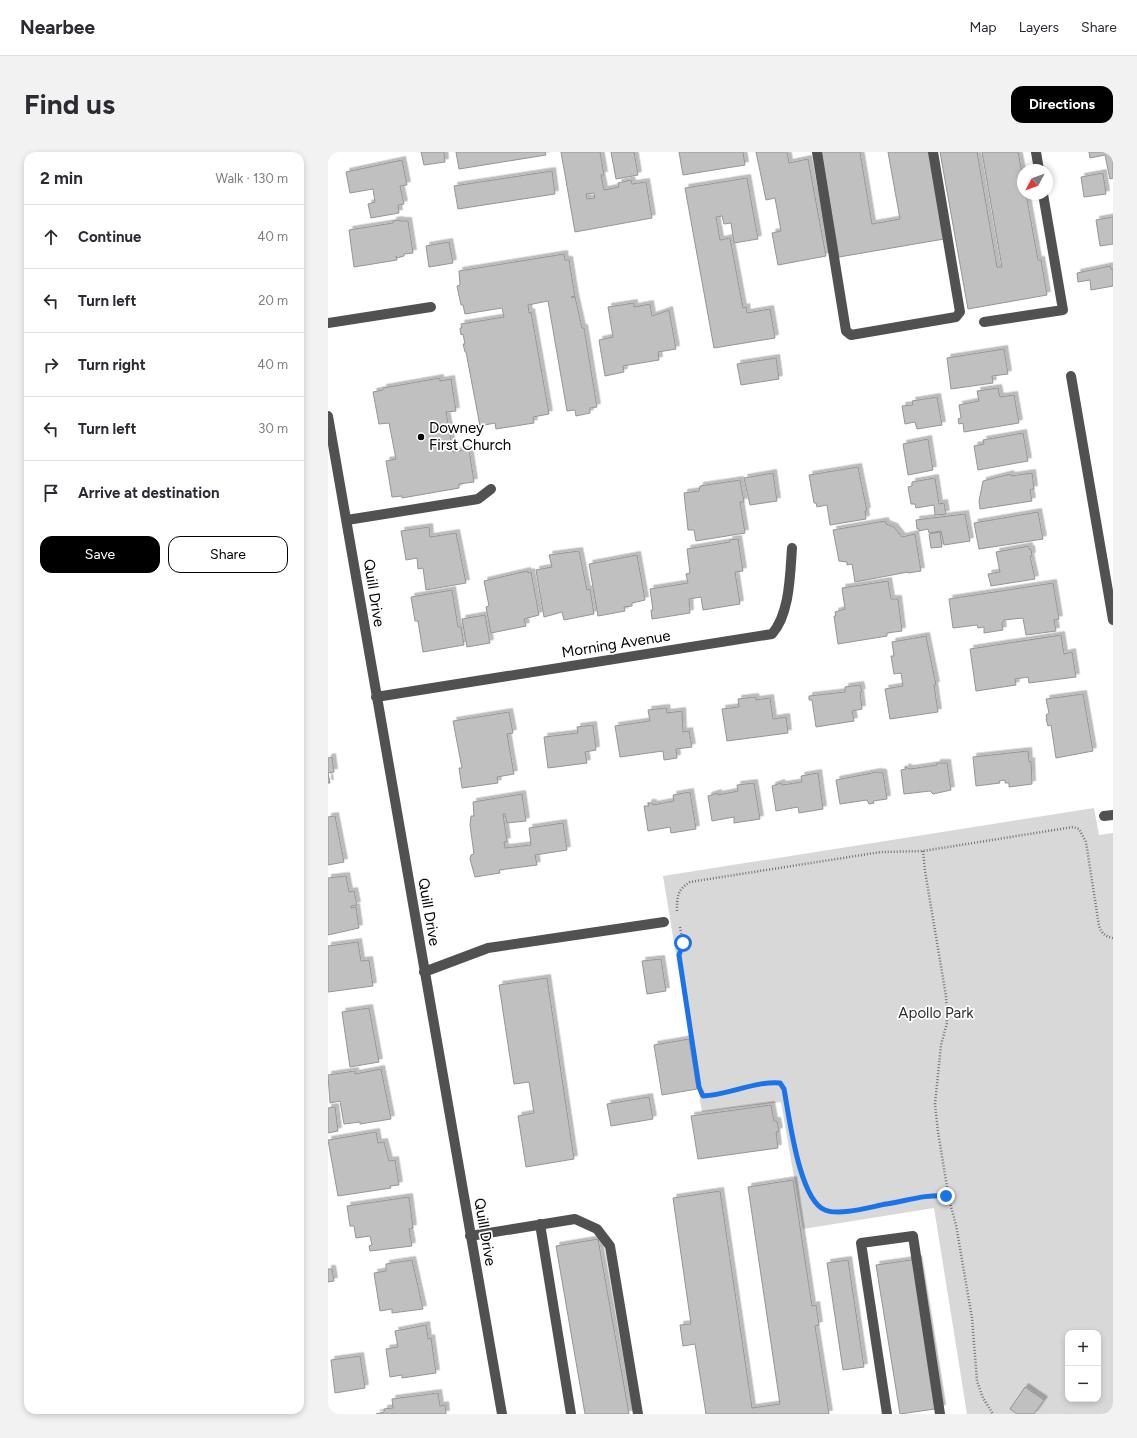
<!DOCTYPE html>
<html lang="en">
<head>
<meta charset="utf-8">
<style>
  :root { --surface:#fff; --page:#f2f2f3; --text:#2b2b33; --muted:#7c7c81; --line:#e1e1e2; --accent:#000 }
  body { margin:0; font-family:Figtree,sans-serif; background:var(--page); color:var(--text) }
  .controls { position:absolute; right:12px; bottom:12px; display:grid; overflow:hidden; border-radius:8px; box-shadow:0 2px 6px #0003 }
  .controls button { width:36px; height:36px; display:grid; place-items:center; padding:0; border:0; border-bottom:1px solid var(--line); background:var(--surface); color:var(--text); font:20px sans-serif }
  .compass { position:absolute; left:689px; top:12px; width:36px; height:36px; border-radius:50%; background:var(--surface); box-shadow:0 2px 6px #0003; rotate:229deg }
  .stop { position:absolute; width:12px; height:12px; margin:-9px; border:3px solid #1a73e8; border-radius:50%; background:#fff }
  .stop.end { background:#1a73e8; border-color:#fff; box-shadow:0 1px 4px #0008 }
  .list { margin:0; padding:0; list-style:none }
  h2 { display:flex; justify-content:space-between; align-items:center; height:52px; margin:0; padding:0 16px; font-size:17px }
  h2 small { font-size:13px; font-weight:400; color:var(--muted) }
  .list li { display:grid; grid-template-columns:26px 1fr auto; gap:12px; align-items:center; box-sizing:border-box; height:64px; padding:0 16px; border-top:1px solid var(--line) }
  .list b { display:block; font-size:15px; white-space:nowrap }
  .list em { font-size:13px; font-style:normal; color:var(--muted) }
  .actions { display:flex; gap:8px; padding:12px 16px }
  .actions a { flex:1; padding:9px 0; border:1px solid var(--accent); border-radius:12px; text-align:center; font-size:14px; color:var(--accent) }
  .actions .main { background:var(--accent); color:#fff }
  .icon { flex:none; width:22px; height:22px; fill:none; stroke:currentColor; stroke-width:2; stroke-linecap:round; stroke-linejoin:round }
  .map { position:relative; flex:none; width:785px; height:1262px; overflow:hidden; border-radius:12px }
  header { display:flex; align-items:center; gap:24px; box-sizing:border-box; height:56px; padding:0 20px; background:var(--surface); border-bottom:1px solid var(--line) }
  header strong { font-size:19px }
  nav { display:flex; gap:22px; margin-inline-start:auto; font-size:14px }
  .intro { display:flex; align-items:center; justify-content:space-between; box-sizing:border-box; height:96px; padding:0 24px }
  h1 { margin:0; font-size:28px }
  .button { padding:10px 18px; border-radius:12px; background:var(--accent); color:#fff; font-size:14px; font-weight:700 }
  main { display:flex; gap:24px; padding:0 24px }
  aside { flex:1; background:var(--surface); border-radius:12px; box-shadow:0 2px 6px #0003 }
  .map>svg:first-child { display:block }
  .green { fill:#d8d8d8; fill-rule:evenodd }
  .building { fill:#c0c0c0; stroke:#959595; fill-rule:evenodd; filter:url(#shadow) }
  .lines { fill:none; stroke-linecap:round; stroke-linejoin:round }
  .path { stroke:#737373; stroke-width:2.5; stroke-dasharray:1 2; stroke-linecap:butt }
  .minor { stroke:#515151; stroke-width:10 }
  .route { stroke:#1a73e8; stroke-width:5 }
  .poi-dot { fill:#000; stroke:#fff; stroke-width:1.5 }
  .labels { text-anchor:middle; stroke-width:3.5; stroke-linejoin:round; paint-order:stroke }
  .poi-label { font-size:15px; fill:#000; stroke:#fff; text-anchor:start }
  .street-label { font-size:15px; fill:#000; stroke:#fff }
  .park-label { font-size:15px; fill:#2f2f2f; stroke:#fff }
</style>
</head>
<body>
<header>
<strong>Nearbee</strong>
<nav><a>Map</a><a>Layers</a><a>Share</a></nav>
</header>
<div class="intro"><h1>Find us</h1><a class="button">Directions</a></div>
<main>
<aside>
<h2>2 min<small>Walk · 130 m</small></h2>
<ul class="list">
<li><svg class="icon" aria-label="ahead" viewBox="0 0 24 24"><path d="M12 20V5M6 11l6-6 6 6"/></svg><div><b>Continue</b></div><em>40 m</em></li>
<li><svg class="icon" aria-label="left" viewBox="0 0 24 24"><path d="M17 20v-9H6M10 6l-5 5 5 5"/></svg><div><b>Turn left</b></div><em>20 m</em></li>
<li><svg class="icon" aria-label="right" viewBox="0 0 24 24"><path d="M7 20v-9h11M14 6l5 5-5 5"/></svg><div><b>Turn right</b></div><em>40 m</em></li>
<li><svg class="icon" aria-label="left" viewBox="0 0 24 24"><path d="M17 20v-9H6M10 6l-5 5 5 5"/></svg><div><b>Turn left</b></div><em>30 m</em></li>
<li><svg class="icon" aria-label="arrive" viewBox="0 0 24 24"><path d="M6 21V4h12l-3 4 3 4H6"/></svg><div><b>Arrive at destination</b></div></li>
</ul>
<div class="actions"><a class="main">Save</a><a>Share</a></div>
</aside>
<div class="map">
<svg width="785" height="1262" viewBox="0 0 785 1262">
  <defs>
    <filter id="shadow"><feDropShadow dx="3.5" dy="-3.5" stdDeviation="0" flood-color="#0004"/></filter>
  </defs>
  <rect width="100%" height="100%" fill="#fff"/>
  <path class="green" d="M 766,656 L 771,683 L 785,681 L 785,1262 L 639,1262 L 606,1056 L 475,1077 L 453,950 L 374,960 L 335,724 ZM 740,1181 L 770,1181 L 770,1247 L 740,1247 Z"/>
  <path class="building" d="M 93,0 L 116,0 L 117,10 L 96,13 Z
    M 128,0 L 217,0 L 218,3 L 131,17 Z
    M 233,0 L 272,0 L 276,23 L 273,23 L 276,38 L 291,35 L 290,31 L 303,28 L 304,32 L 318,30 L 324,66 L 247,80 ZM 266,41 L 267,46 L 259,47 L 258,42 Z
    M 283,0 L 306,0 L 310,23 L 288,27 Z
    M 351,0 L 415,0 L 417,13 L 355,23 Z
    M 428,0 L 459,0 L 461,11 L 480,7 L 498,104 L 450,113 L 444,81 L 453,79 L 447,46 L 438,48 Z
    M 493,0 L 532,0 L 544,72 L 572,67 L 560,0 L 601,0 L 616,87 L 511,105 Z
    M 612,0 L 649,0 L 669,115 L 674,115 L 654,0 L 690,0 L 695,26 L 695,42 L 698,42 L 710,108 L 713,108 L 719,143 L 640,157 Z
    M 761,0 L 785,0 L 785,26 L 782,27 L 777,3 L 762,6 Z
    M 74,8 L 79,33 L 72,34 L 76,52 L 70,53 L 71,61 L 43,66 L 40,52 L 47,50 L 45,37 L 22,41 L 18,20 Z
    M 224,19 L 227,42 L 130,57 L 126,34 Z
    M 775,21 L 778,42 L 756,45 L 753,25 Z
    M 419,26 L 430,87 L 406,91 L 403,71 L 396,72 L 394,64 L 388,65 L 392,88 L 402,86 L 415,156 L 418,155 L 419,161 L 442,157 L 447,186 L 386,196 L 357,36 Z
    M 785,65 L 785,92 L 772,94 L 768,68 Z
    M 72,68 L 72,69 L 80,69 L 85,101 L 76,102 L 76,104 L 69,106 L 68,104 L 69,108 L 26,115 L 21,78 L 65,71 L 65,69 Z
    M 121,90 L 125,111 L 101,115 L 98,94 Z
    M 236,102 L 237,108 L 241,108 L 247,145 L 243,145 L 247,145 L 254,176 L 256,176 L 269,255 L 262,256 L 262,261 L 248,264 L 247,258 L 239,259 L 220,149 L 200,153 L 201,161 L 203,160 L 221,262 L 205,265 L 206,271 L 168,277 L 167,271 L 152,274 L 138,200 L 137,200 L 135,192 L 137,192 L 135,182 L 133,183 L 132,176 L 134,176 L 133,172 L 176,165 L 174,156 L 137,162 L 135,153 L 133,153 L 129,134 L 132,133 L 131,119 Z
    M 782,114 L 783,117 L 785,117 L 785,134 L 763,138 L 762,128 L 750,130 L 749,121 Z
    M 306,151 L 306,155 L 322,152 L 324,164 L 341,158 L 348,197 L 330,200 L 331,208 L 295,214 L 296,220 L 277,224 L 271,188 L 285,185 L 280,155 Z
    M 676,197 L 680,222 L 664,224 L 665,231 L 623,237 L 619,206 Z
    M 448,206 L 451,227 L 413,233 L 409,212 Z
    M 112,226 L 112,229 L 123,227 L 128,259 L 118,260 L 125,300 L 141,297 L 146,330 L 131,332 L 131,336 L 74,346 L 74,344 L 64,345 L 58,309 L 68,307 L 61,271 L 51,272 L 45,240 L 55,238 L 55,236 Z
    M 670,236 L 672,245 L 686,243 L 691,271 L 636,280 L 635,271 L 631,272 L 630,267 L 633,266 L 631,253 L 651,249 L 649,239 Z
    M 609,245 L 614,273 L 589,277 L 587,270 L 577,272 L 574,254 L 585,253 L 584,249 Z
    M 695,281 L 700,309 L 650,318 L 646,294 L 656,292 L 655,288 Z
    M 600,287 L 605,318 L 580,323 L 575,292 Z
    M 530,315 L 539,359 L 537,359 L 538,367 L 502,373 L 499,353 L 489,355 L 488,351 L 486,351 L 481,323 Z
    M 445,321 L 449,349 L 422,353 L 416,326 Z
    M 704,321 L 706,337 L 702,338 L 704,349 L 652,357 L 651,349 L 655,329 L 682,322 L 683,324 Z
    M 607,326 L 611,352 L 616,351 L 618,362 L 607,363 L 606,353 L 588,356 L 587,352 L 583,352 L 580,335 L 584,334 L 584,330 Z
    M 412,328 L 416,350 L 412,350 L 417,381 L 368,389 L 366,378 L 360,378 L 356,341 L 371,339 L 372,334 Z
    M 710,360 L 715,387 L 651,397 L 646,371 Z
    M 637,362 L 642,389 L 616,393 L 613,379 L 601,381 L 600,377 L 591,379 L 591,377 L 589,377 L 588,368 Z
    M 557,369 L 558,372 L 566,375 L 574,385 L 587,382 L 593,419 L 580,421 L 580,420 L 527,430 L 524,412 L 519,413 L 519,410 L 511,409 L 505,378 Z
    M 101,375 L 102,385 L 128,381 L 138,431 L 98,438 L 95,416 L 90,417 L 89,406 L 78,408 L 73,379 Z
    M 612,380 L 614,395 L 603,396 L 601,382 Z
    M 410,387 L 415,419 L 407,420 L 412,452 L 375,458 L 373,445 L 361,447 L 362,461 L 324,467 L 323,458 L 325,458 L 322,437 L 360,431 L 358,422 L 362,421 L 359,397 L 402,390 L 401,388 Z
    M 701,394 L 701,397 L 703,397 L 704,404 L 702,404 L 707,427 L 663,434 L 660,422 L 672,420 L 668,400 Z
    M 251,399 L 259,438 L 262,437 L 266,462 L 236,468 L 234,460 L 216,465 L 208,418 L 224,415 L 221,403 Z
    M 309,403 L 317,448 L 304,451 L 304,454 L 296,455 L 297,459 L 270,464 L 261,412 Z
    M 199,419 L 200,421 L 203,420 L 211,463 L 196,467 L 198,474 L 163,481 L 158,455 L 161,454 L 156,429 Z
    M 560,429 L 563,447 L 570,447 L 574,479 L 559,481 L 559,484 L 510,492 L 506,464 L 508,464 L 507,460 L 517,457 L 514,436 Z
    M 725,431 L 731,467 L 726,468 L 728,479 L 698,483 L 695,466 L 676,468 L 674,471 L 675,478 L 656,481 L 656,475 L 650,476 L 649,473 L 625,476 L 621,447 Z
    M 124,438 L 130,475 L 133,475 L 136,493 L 95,500 L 90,469 L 87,469 L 83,445 Z
    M 157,463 L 162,491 L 139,495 L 134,467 Z
    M 733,483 L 736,502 L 744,500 L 748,525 L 701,531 L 700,525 L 687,527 L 688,533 L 648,539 L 642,497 Z
    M 598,484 L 608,533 L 606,533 L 610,560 L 562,567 L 557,537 L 575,534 L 573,521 L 566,522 L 563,504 L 566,504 L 564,490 Z
    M 532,533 L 534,540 L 532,540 L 534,557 L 524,559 L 526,569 L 488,575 L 484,548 L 481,548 L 481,544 L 517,540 L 517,535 Z
    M 755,542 L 765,599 L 728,606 L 723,573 L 720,574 L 718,567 L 719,567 L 718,563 L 721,561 L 718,547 Z
    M 427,545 L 428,548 L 442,546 L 445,567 L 458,565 L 460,581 L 399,589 L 394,557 L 411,555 L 410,547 Z
    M 338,556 L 339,561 L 354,559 L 355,580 L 361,579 L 364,595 L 348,597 L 349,606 L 336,608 L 335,599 L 292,605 L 287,574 L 322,569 L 320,558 Z
    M 181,560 L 185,581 L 179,582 L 186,622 L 169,625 L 170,631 L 134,636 L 131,616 L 134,616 L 125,569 Z
    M 265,573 L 268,598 L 257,600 L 259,611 L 220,616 L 216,585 L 250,581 L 249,575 Z
    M 700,599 L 701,610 L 703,609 L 704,632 L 681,635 L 681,631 L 677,631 L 677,628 L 671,629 L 672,631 L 648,634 L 645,605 Z
    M 4,605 L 6,620 L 0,621 L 2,631 L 0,631 L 0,606 Z
    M 609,611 L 619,611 L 623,638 L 605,642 L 602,639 L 576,642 L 573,618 L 578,617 L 577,615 L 582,617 L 609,613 Z
    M 549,620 L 555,621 L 559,647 L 545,649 L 546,651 L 541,652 L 539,648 L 512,652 L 508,628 Z
    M 490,621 L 495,657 L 471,661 L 470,655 L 448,659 L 444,634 L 453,631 L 454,633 L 474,630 L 473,624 Z
    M 426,631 L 432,667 L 406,671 L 406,665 L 384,669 L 380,644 L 390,641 L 390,643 L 410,639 L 409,633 Z
    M 362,640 L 368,677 L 343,681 L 342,675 L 320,679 L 316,654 L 321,654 L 320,651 L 325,651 L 325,653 L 346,649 L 345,643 Z
    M 194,642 L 198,669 L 179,671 L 177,662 L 175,662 L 179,689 L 176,690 L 177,696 L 203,693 L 201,676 L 235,671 L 239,698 L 207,703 L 209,713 L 171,718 L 172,721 L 147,725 L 142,707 L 143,703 L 146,702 L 142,673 L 143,664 L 146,664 L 145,650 Z
    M 7,664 L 16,710 L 0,713 L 0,665 Z
    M 18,724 L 21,740 L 26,739 L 29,753 L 23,754 L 23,756 L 28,755 L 31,776 L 0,783 L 0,726 Z
    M 30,790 L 33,809 L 41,808 L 45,834 L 0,840 L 0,794 Z
    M 333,807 L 338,839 L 319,842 L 314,809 Z
    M 219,826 L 246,1007 L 198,1015 L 190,964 L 206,961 L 201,930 L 186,932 L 171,833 Z
    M 41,856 L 51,910 L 22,915 L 14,860 Z
    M 361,887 L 369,937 L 334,943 L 326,893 Z
    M 53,917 L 63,967 L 32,972 L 32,970 L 16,972 L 12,949 L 2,951 L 0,923 L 27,919 L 27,922 Z
    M 321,945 L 325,967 L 283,974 L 279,952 Z
    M 443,953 L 446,969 L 449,969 L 451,979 L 448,980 L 450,996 L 370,1007 L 363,964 Z
    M 7,955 L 10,979 L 0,981 L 0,956 Z
    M 48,980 L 50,991 L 56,990 L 61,1009 L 67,1008 L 71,1033 L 62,1034 L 63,1036 L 10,1044 L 0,988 Z
    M 465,1028 L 484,1154 L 488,1153 L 491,1173 L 487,1174 L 501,1262 L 378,1262 L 367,1192 L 355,1194 L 352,1173 L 363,1172 L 345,1046 L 392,1039 L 424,1256 L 452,1252 L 420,1035 Z
    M 81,1045 L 85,1076 L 81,1077 L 84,1094 L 42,1099 L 41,1094 L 44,1093 L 42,1084 L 28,1086 L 26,1074 L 22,1074 L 19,1054 Z
    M 270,1087 L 301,1262 L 257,1262 L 228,1094 Z
    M 590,1107 L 614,1256 L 572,1262 L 548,1113 Z
    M 84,1108 L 95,1157 L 64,1161 L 64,1157 L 52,1159 L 46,1121 L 58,1119 L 58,1112 Z
    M 520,1108 L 536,1215 L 515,1218 L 499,1111 Z
    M 0,1117 L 4,1117 L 6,1129 L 0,1130 Z
    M 98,1173 L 100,1187 L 103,1186 L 108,1221 L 74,1226 L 74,1223 L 62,1225 L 58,1197 L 70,1195 L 67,1179 Z
    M 32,1204 L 37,1236 L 7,1241 L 3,1208 Z
    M 697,1235 L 716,1248 L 706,1262 L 689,1262 L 682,1257 Z
    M 110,1241 L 112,1254 L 117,1253 L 118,1262 L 48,1262 L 56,1260 L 56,1257 L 65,1256 L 64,1247 Z"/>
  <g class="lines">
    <path class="path" d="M 595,699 L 597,719 L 618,844 L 619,871 L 613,893 L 607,952 L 610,980 L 621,1047
      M 349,759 C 349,745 349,738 362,730 L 553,700 L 595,699 L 745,675 L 751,677 L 758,690 L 771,774 C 774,782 777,784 785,786
      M 352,775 L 355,791 L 351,803 L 371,935 L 375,944 C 401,943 426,929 453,931 L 456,937 C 461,963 471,1048 497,1058 C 512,1064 542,1055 558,1052 C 578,1049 598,1042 618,1044 L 622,1051 L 628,1073 L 644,1166 L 649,1229 L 655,1246 L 665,1262"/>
    <path class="minor" d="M 489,0 L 518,179 L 523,183 L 628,165 L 632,160 L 605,0
      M 708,0 L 711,18
      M 656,170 L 735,158 L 715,42
      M 0,171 L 103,155
      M 743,224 L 785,468
      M 0,264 L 174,1262
      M 19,368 L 144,348 L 150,347 L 163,337
      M 48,545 L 444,482 C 462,462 462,422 464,396
      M 776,664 L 785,663
      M 96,820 L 160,796 L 336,770
      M 212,1072 L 243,1262
      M 142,1084 L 247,1067 L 269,1077 L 282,1094 L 310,1262
      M 559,1262 L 533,1091 L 585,1084 L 612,1262"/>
  </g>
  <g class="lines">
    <path class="route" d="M 355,791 L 351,803 L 371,935 L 375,944 C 401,943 426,929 452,931 L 456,937 C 461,963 471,1048 497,1058 C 512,1064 542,1055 558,1052 C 578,1049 598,1042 618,1044"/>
  </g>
  <circle class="poi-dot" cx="93" cy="285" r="4"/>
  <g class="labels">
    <g class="poi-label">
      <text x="101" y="281">Downey<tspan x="101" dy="17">First Church</tspan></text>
    </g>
    <g class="street-label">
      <text transform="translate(46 441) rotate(81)" y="5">Quill Drive</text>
      <text transform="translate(288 492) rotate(-9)" y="5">Morning Avenue</text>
      <text transform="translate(101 760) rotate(80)" y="5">Quill Drive</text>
      <text transform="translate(157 1080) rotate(80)" y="5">Quill Drive</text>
    </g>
    <g class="park-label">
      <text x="608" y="866">Apollo Park</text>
    </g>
  </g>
</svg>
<div class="controls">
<button>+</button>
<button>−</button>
</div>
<svg class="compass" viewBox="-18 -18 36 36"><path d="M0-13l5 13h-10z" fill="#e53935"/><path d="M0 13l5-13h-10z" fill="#7c7c81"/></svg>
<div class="stop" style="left:355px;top:791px"></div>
<div class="stop end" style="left:618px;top:1044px"></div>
</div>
</main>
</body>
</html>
